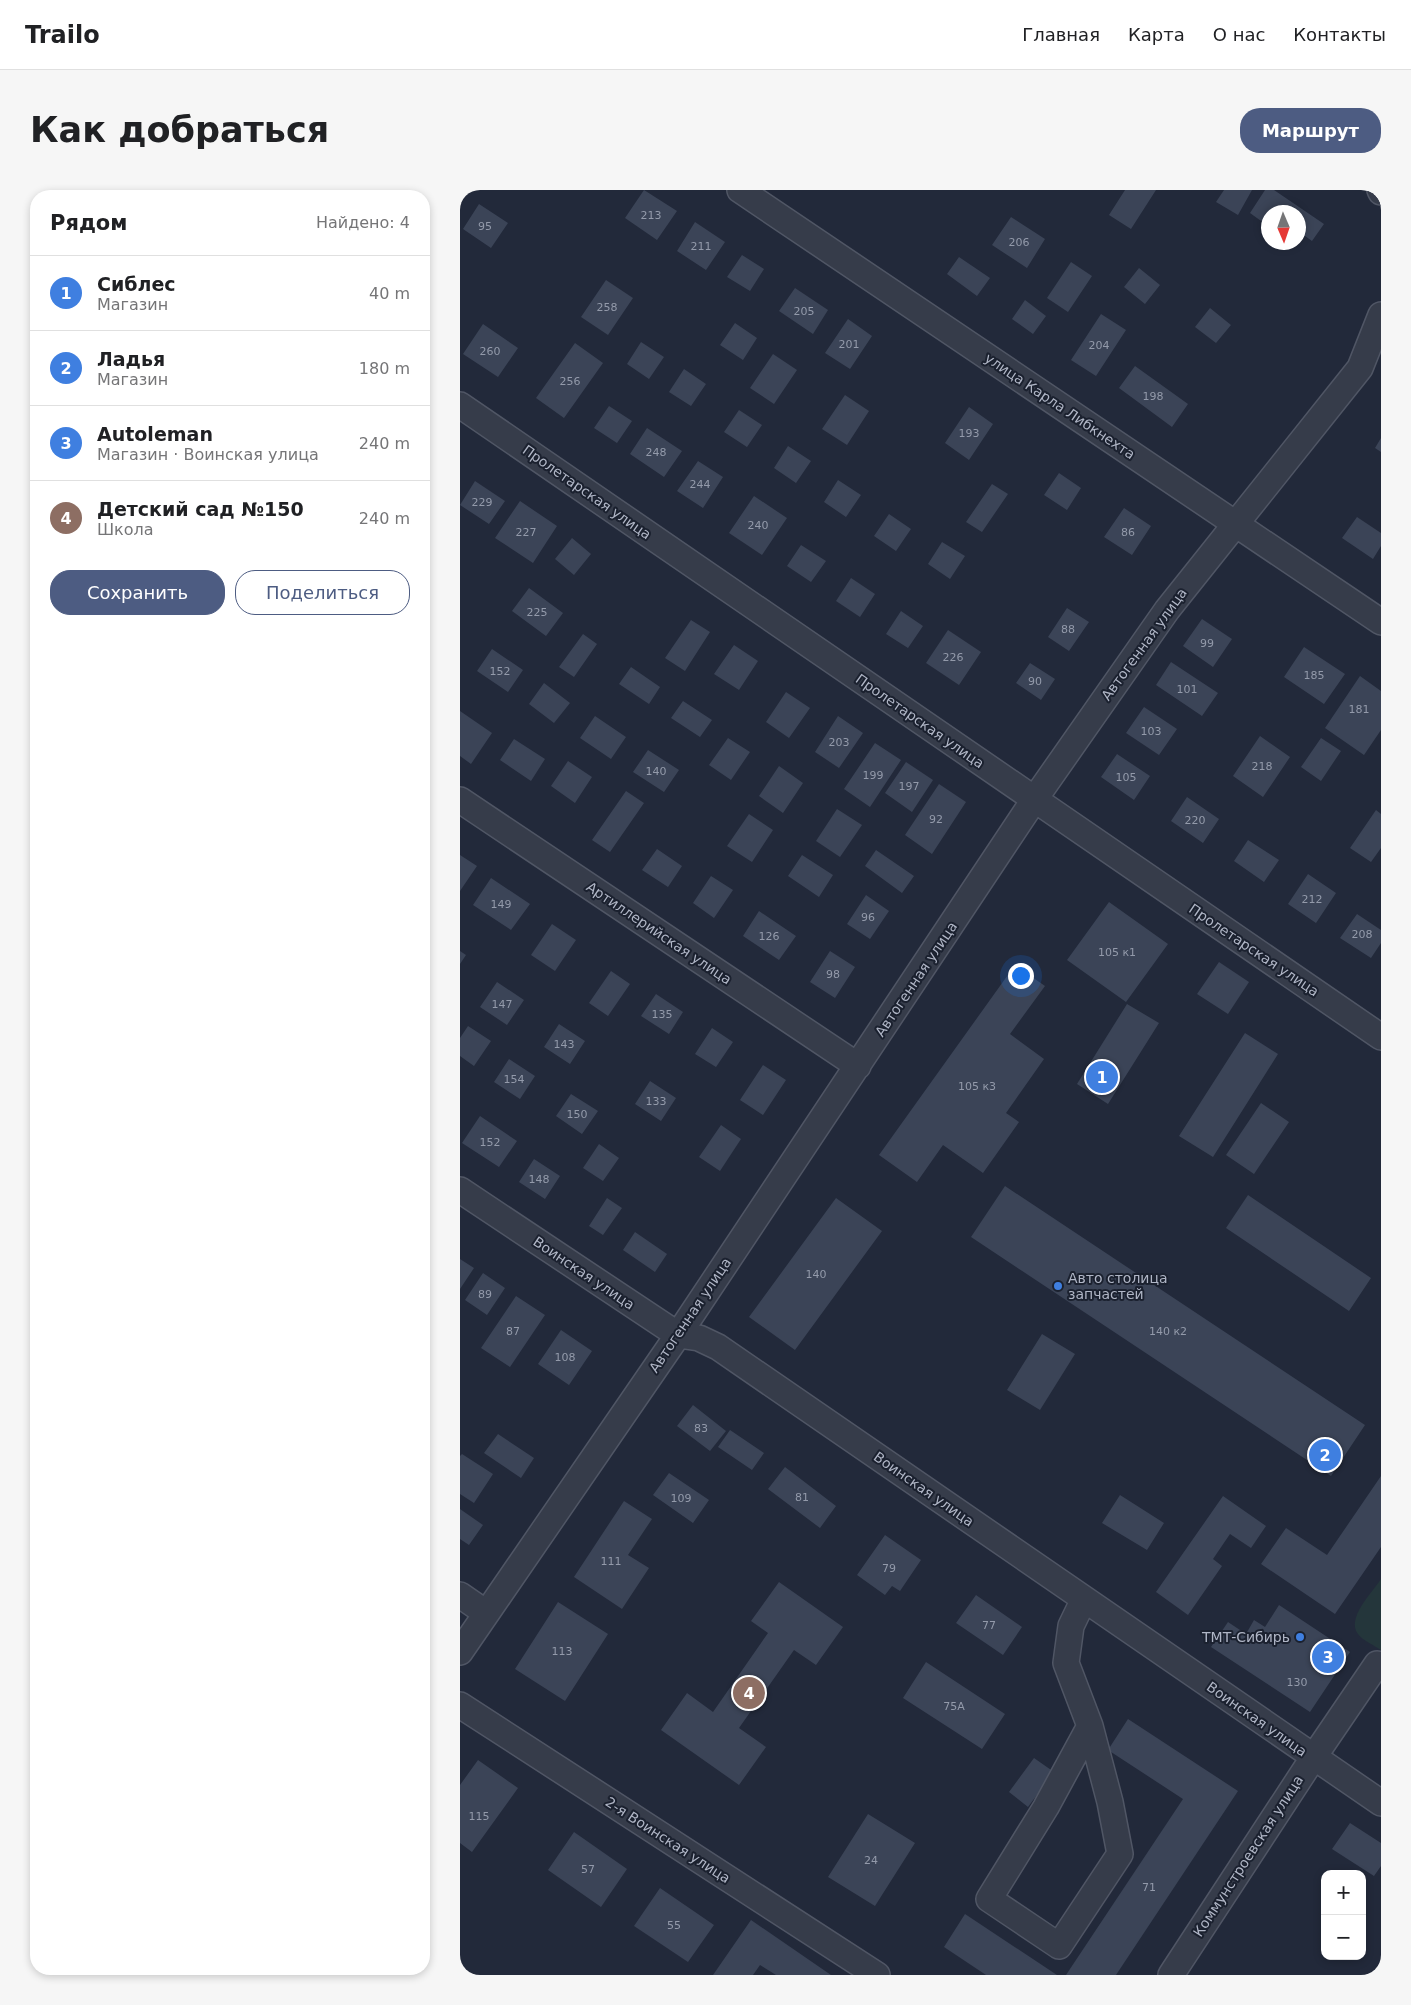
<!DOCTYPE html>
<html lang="ru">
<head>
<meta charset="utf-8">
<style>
  :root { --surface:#fff; --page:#f6f6f6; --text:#202124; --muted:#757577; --line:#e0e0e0; --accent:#4d5c82 }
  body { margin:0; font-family:"DejaVu Sans",sans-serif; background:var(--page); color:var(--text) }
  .controls { position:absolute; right:15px; bottom:15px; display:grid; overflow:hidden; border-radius:10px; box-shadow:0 2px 8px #0003 }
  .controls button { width:45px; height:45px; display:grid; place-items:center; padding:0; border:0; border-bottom:1px solid var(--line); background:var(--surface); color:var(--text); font:25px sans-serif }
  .compass { position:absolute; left:801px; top:15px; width:45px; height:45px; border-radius:50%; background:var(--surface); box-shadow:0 2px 8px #0003; rotate:178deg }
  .you { position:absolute; left:560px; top:785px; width:18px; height:18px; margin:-12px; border:4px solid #fff; border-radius:50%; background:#1a73e8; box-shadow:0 0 0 8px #1a73e833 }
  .badge { display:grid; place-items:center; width:32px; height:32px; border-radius:50%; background:var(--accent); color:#fff; font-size:16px; font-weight:700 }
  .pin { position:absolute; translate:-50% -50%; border:2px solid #fff; box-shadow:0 1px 5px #0006 }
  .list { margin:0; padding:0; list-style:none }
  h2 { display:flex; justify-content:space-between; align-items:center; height:65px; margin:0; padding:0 20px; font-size:21px }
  h2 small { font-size:16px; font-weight:400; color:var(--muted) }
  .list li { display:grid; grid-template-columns:32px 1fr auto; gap:15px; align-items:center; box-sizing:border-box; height:75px; padding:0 20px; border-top:1px solid var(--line) }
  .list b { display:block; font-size:19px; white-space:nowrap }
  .list p { margin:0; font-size:16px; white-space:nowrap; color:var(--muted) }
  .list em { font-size:16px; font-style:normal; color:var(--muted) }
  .actions { display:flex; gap:10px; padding:15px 20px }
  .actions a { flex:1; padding:11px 0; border:1px solid var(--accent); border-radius:20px; text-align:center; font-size:18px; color:var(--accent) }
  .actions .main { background:var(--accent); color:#fff }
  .map { position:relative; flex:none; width:921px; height:1785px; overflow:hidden; border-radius:20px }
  header { display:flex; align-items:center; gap:30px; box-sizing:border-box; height:70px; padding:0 25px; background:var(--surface); border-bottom:1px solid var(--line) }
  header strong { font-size:24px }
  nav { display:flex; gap:28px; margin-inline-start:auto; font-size:18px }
  .intro { display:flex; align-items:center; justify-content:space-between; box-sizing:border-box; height:120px; padding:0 30px }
  h1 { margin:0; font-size:35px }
  .button { padding:12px 22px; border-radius:20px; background:var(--accent); color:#fff; font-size:18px; font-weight:700 }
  main { display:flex; gap:30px; padding:0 30px }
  aside { flex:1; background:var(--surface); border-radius:20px; box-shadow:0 2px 8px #0003 }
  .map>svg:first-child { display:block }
  .green { fill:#24363b }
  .building { fill:#3b4457 }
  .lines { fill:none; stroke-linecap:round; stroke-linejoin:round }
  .minor-casing { stroke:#505665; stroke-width:28 }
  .minor { stroke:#363c4a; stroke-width:25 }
  .shop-dot { fill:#3f7fe0; stroke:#1b212f; stroke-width:2 }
  .labels { text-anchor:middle; stroke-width:4; stroke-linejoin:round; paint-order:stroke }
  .number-label { font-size:11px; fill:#939aaa }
  .street-label { font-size:14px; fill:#b0b6c6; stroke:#1b212f }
  .poi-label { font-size:14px; fill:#b0b6c6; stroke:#1b212f; text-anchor:start }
</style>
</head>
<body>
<header>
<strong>Trailo</strong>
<nav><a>Главная</a><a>Карта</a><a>О нас</a><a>Контакты</a></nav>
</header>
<div class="intro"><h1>Как добраться</h1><a class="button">Маршрут</a></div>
<main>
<aside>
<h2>Рядом<small>Найдено: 4</small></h2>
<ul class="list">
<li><span class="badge" style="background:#3f7fe0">1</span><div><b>Сиблес</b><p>Магазин</p></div><em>40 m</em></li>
<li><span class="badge" style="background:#3f7fe0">2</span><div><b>Ладья</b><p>Магазин</p></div><em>180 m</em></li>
<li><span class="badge" style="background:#3f7fe0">3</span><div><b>Autoleman</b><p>Магазин · Воинская улица</p></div><em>240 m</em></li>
<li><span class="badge" style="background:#8d6e63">4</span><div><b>Детский сад №150</b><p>Школа</p></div><em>240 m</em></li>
</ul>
<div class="actions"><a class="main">Сохранить</a><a>Поделиться</a></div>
</aside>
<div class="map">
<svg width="921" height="1785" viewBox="0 0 921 1785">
  <rect width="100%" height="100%" fill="#22293a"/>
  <path class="green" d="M 921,1389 L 921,1460 C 914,1455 903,1451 898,1444 C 886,1428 912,1403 921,1389 Z"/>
  <path class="building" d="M 184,0 L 217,21 L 197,50 L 165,28 Z
    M 665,0 L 696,0 L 671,39 L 649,25 Z
    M 764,0 L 792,0 L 778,25 L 756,12 Z
    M 805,0 L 814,0 L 864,34 L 852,51 L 838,41 L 838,22 L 808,22 L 808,36 L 790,23 Z
    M 19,14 L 48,33 L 31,58 L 3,39 Z
    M 551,27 L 585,49 L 567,78 L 532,55 Z
    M 235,32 L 265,52 L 246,80 L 217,61 Z
    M 282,65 L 304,79 L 290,101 L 267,87 Z
    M 499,67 L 530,88 L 517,106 L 487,84 Z
    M 611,72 L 632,86 L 608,122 L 587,108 Z
    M 679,78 L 700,95 L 685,114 L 664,97 Z
    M 146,90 L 173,108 L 148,145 L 121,127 Z
    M 335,98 L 368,120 L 353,144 L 319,121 Z
    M 565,110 L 586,126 L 573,144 L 552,129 Z
    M 750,118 L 771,135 L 756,153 L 735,137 Z
    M 641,124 L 666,140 L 636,186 L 611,170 Z
    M 388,129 L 412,146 L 390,179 L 365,163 Z
    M 275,133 L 297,148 L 283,170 L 260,155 Z
    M 23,134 L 58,158 L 38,187 L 3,164 Z
    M 181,152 L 204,167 L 189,189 L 167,174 Z
    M 115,153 L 143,173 L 104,228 L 76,208 Z
    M 313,164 L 337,180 L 314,214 L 290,198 Z
    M 675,176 L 728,214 L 712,237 L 659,198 Z
    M 224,179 L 246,194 L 231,216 L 209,202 Z
    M 385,205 L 409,221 L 387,255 L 362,239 Z
    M 149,216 L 172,231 L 157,253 L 134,238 Z
    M 509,217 L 533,234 L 509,270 L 485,253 Z
    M 279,220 L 302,235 L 287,257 L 264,242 Z
    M 187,238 L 222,261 L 204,287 L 170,264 Z
    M 921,248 L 921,262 L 915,258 Z
    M 328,256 L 351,271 L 336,293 L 314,278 Z
    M 238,271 L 263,287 L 243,318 L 217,301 Z
    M 599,283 L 621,298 L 607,320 L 584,305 Z
    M 378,290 L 401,305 L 386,327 L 364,312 Z
    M 15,291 L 45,311 L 29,334 L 0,315 Z
    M 532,294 L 548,304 L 522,342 L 506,332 Z
    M 294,306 L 327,328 L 302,365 L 269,343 Z
    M 60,311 L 97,336 L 73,373 L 35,348 Z
    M 664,318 L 691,336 L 672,365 L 644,347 Z
    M 429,324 L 451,339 L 436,361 L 414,346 Z
    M 897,327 L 921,343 L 921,356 L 913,369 L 882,348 Z
    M 112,348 L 131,364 L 114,385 L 95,369 Z
    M 482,352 L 505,366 L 490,389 L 468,374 Z
    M 341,355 L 366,371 L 351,392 L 327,376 Z
    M 391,388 L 415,404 L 400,427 L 376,411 Z
    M 69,398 L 103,423 L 86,446 L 52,421 Z
    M 607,418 L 629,432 L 609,461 L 588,447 Z
    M 441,421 L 463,436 L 448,458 L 426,444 Z
    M 742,429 L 772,449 L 753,477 L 723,456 Z
    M 231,430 L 250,442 L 225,481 L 205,468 Z
    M 488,440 L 521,462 L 499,495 L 466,473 Z
    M 123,444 L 137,454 L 114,487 L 99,477 Z
    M 274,455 L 298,471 L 279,500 L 254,484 Z
    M 844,457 L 885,484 L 864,514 L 824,487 Z
    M 32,459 L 63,480 L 48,502 L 17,481 Z
    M 711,472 L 758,503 L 742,526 L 696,495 Z
    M 570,473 L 595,489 L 581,510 L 556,493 Z
    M 171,477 L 200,497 L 189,514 L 159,494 Z
    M 900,486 L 921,501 L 921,540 L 904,565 L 865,538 Z
    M 84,493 L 110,513 L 94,533 L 69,514 Z
    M 326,502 L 350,518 L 329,548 L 306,532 Z
    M 223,511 L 252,530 L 240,547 L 211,528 Z
    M 684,517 L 717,539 L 699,565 L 666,543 Z
    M 0,521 L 32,543 L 11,574 L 0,566 Z
    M 135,526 L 166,547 L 151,569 L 120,548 Z
    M 378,526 L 403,543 L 379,578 L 355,562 Z
    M 800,546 L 830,567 L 803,607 L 773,586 Z
    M 268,548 L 290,562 L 271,590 L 249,575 Z
    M 861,548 L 881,561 L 861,591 L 841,577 Z
    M 54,549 L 85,569 L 71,591 L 40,570 Z
    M 415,553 L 441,570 L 410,617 L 384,599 Z
    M 188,560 L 219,580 L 204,602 L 173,582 Z
    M 657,564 L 690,586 L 674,610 L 641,587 Z
    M 108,571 L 132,587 L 115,613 L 91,596 Z
    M 446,572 L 473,590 L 452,622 L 425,603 Z
    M 319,576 L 343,593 L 323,623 L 299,606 Z
    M 479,594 L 506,612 L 472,664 L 445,645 Z
    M 166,601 L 184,613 L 150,662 L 132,650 Z
    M 727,607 L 759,629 L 743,653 L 711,631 Z
    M 377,619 L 402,635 L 380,667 L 356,651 Z
    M 916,620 L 921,624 L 921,658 L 911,672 L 890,658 Z
    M 289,624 L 313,640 L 292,672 L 267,656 Z
    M 788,650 L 819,670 L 804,692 L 774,671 Z
    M 197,659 L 222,676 L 208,697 L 182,680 Z
    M 416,660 L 454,686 L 442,703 L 405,676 Z
    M 0,665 L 17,676 L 0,701 Z
    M 342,665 L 373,685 L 359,707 L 328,686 Z
    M 848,684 L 876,703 L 856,733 L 828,714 Z
    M 251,686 L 273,700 L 254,728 L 233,713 Z
    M 31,688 L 70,714 L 51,740 L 13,715 Z
    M 406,705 L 429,721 L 410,749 L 387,734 Z
    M 649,712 L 708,754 L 666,812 L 607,770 Z
    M 299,721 L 336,746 L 319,770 L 283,746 Z
    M 897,724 L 921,740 L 921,753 L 911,768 L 880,748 Z
    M 92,734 L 116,750 L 95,781 L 71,765 Z
    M 0,761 L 6,765 L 0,774 Z
    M 370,761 L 395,777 L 375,808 L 350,792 Z
    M 759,772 L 789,792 L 768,824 L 737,804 Z
    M 555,775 L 585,796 L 550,844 L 584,869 L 546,923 L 559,932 L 523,983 L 483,955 L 457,992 L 419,965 Z
    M 151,781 L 170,794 L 148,826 L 129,813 Z
    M 37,792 L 64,810 L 47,835 L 20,817 Z
    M 196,804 L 223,822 L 209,844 L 181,826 Z
    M 667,814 L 699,833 L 648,914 L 617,894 Z
    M 99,834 L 125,851 L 110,874 L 84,857 Z
    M 8,836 L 31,851 L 14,876 L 0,866 L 0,848 Z
    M 252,838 L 273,852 L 256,877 L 235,864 Z
    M 785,843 L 818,864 L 753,967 L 719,946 Z
    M 49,869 L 75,886 L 60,909 L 34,892 Z
    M 303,875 L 326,890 L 303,925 L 280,910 Z
    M 190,891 L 216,908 L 201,931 L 175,914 Z
    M 111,904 L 138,921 L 122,944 L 96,926 Z
    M 801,913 L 829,932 L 794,984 L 766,965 Z
    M 20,926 L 57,951 L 39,977 L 2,953 Z
    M 261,935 L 281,949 L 260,981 L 239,967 Z
    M 139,954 L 159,968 L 143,991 L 123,978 Z
    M 74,969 L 100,986 L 85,1009 L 59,992 Z
    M 545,996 L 905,1235 L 871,1286 L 511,1047 Z
    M 788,1005 L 911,1088 L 889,1121 L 766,1038 Z
    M 147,1008 L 162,1018 L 143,1045 L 129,1036 Z
    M 376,1008 L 422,1041 L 335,1160 L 289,1127 Z
    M 175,1042 L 207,1064 L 195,1082 L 163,1060 Z
    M 0,1069 L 14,1078 L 0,1099 Z
    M 23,1083 L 45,1098 L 27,1125 L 5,1110 Z
    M 56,1106 L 85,1125 L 50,1177 L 21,1158 Z
    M 101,1140 L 132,1161 L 109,1195 L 78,1174 Z
    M 582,1144 L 615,1164 L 580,1220 L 547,1200 Z
    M 233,1215 L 266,1241 L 250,1261 L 217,1236 Z
    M 270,1240 L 304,1263 L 292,1280 L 258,1257 Z
    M 38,1244 L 74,1268 L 61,1288 L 24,1263 Z
    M 2,1264 L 33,1284 L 14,1313 L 0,1304 L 0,1266 Z
    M 325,1277 L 376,1316 L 360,1338 L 308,1299 Z
    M 209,1283 L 249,1310 L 233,1333 L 193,1305 Z
    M 921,1286 L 921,1357 L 875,1424 L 801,1374 L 826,1338 L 867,1365 Z
    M 660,1305 L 704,1333 L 687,1360 L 642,1333 Z
    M 763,1306 L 806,1336 L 791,1358 L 770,1344 L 753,1369 L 762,1376 L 728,1425 L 696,1402 Z
    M 164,1311 L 192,1329 L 168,1365 L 189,1378 L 162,1419 L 114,1387 Z
    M 0,1319 L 23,1335 L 9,1355 L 0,1349 Z
    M 425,1345 L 461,1370 L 440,1401 L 432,1396 L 425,1405 L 397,1385 Z
    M 319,1392 L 383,1437 L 356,1475 L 334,1460 L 279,1538 L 306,1557 L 279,1595 L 201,1540 L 227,1503 L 253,1522 L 308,1443 L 291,1431 Z
    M 516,1405 L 562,1437 L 543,1465 L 496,1433 Z
    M 98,1412 L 148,1444 L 105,1511 L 55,1479 Z
    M 819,1415 L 890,1462 L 850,1522 L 751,1457 L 768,1432 L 786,1444 L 794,1430 L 805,1437 Z
    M 466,1472 L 545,1524 L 522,1559 L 443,1508 Z
    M 668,1529 L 778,1601 L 656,1785 L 606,1785 L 723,1609 L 648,1560 Z
    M 574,1568 L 594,1582 L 568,1617 L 549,1602 Z
    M 18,1570 L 58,1598 L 12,1662 L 0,1653 L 0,1595 Z
    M 408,1624 L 455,1653 L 415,1716 L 368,1687 Z
    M 890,1633 L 921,1653 L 921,1676 L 914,1686 L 872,1659 Z
    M 114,1642 L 167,1679 L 141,1717 L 88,1680 Z
    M 200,1698 L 254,1735 L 228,1772 L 174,1736 Z
    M 505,1724 L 597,1785 L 526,1785 L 484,1757 Z
    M 291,1730 L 371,1785 L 316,1785 L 300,1775 L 293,1785 L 253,1785 Z"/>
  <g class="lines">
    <defs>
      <path id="minor" d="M 280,0 L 921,432
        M 920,0 L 921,2
        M 0,215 L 921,847
        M 0,610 L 398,876
        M 0,1000 L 218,1145 L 239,1148 L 258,1157 L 921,1613
        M 0,1405 L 26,1423
        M 624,1409 L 611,1436 L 606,1473 L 630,1536 L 650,1612 L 660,1664 L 599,1756 L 529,1709 L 586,1617 L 630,1536
        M 0,1462 L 218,1145 L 574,610 L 707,420 L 900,178 L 921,125
        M 0,1515 L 417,1785
        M 711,1785 L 853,1568 L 917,1474"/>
    </defs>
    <use href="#minor" class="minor-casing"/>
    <use href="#minor" class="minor"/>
  </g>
  <g class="shop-dot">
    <circle cx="598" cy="1096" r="5"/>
    <circle cx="840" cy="1447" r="5"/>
  </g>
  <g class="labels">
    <g class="number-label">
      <text x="191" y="29">213</text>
      <text x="25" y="40">95</text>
      <text x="559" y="56">206</text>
      <text x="241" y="60">211</text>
      <text x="147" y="121">258</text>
      <text x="344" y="125">205</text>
      <text x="389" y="158">201</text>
      <text x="639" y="159">204</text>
      <text x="30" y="165">260</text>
      <text x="110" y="195">256</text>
      <text x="693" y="210">198</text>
      <text x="509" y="247">193</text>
      <text x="196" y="266">248</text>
      <text x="240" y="298">244</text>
      <text x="22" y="316">229</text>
      <text x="298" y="339">240</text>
      <text x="66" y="346">227</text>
      <text x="668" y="346">86</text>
      <text x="77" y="426">225</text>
      <text x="608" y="443">88</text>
      <text x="747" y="457">99</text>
      <text x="493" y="471">226</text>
      <text x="40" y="485">152</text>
      <text x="854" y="489">185</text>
      <text x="575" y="495">90</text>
      <text x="727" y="503">101</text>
      <text x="899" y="523">181</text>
      <text x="691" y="545">103</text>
      <text x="379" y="556">203</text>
      <text x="802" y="580">218</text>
      <text x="196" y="585">140</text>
      <text x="413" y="589">199</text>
      <text x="666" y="591">105</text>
      <text x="449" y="600">197</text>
      <text x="476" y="633">92</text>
      <text x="735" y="634">220</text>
      <text x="852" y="713">212</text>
      <text x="41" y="718">149</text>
      <text x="408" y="731">96</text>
      <text x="902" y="748">208</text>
      <text x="309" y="750">126</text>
      <text x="657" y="766">105 к1</text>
      <text x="373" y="788">98</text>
      <text x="42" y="818">147</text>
      <text x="202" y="828">135</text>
      <text x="104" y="858">143</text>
      <text x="54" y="893">154</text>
      <text x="517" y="900">105 к3</text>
      <text x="196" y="915">133</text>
      <text x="117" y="928">150</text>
      <text x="30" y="956">152</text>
      <text x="79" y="993">148</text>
      <text x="356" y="1088">140</text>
      <text x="25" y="1108">89</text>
      <text x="53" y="1145">87</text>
      <text x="708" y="1145">140 к2</text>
      <text x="105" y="1171">108</text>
      <text x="241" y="1242">83</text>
      <text x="342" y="1311">81</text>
      <text x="221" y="1312">109</text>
      <text x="151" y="1375">111</text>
      <text x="429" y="1382">79</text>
      <text x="529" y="1439">77</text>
      <text x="102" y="1465">113</text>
      <text x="837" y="1496">130</text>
      <text x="494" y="1520">75А</text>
      <text x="19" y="1630">115</text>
      <text x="411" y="1674">24</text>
      <text x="128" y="1683">57</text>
      <text x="689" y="1701">71</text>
      <text x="214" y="1739">55</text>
    </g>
    <g class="street-label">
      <text transform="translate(600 216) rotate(34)" y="5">улица Карла Либкнехта</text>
      <text transform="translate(127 302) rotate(35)" y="5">Пролетарская улица</text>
      <text transform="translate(684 454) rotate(-54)" y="5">Автогенная улица</text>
      <text transform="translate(460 531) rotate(35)" y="5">Пролетарская улица</text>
      <text transform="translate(199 743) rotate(34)" y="5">Артиллерийская улица</text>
      <text transform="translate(794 760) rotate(34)" y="5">Пролетарская улица</text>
      <text transform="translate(456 789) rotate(-56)" y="5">Автогенная улица</text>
      <text transform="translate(124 1083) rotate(34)" y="5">Воинская улица</text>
      <text transform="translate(230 1125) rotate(-56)" y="5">Автогенная улица</text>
      <text transform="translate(464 1299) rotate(35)" y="5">Воинская улица</text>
      <text transform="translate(797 1529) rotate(35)" y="5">Воинская улица</text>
      <text transform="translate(208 1650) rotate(33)" y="5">2-я Воинская улица</text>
      <text transform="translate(788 1666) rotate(-57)" y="5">Коммунстроевская улица</text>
    </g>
    <g class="poi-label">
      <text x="608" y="1093">Авто столица<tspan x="608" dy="16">запчастей</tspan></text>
      <text x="830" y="1452" text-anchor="end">ТМТ-Сибирь</text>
    </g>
  </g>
</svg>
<div class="controls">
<button>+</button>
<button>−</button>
</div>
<svg class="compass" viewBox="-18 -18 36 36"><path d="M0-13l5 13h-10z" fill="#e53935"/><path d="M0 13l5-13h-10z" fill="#757577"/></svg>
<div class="you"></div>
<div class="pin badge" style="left:642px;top:887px;background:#3f7fe0">1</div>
<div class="pin badge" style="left:865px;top:1265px;background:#3f7fe0">2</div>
<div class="pin badge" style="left:868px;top:1467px;background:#3f7fe0">3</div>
<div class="pin badge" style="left:289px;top:1503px;background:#8d6e63">4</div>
</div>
</main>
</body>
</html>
